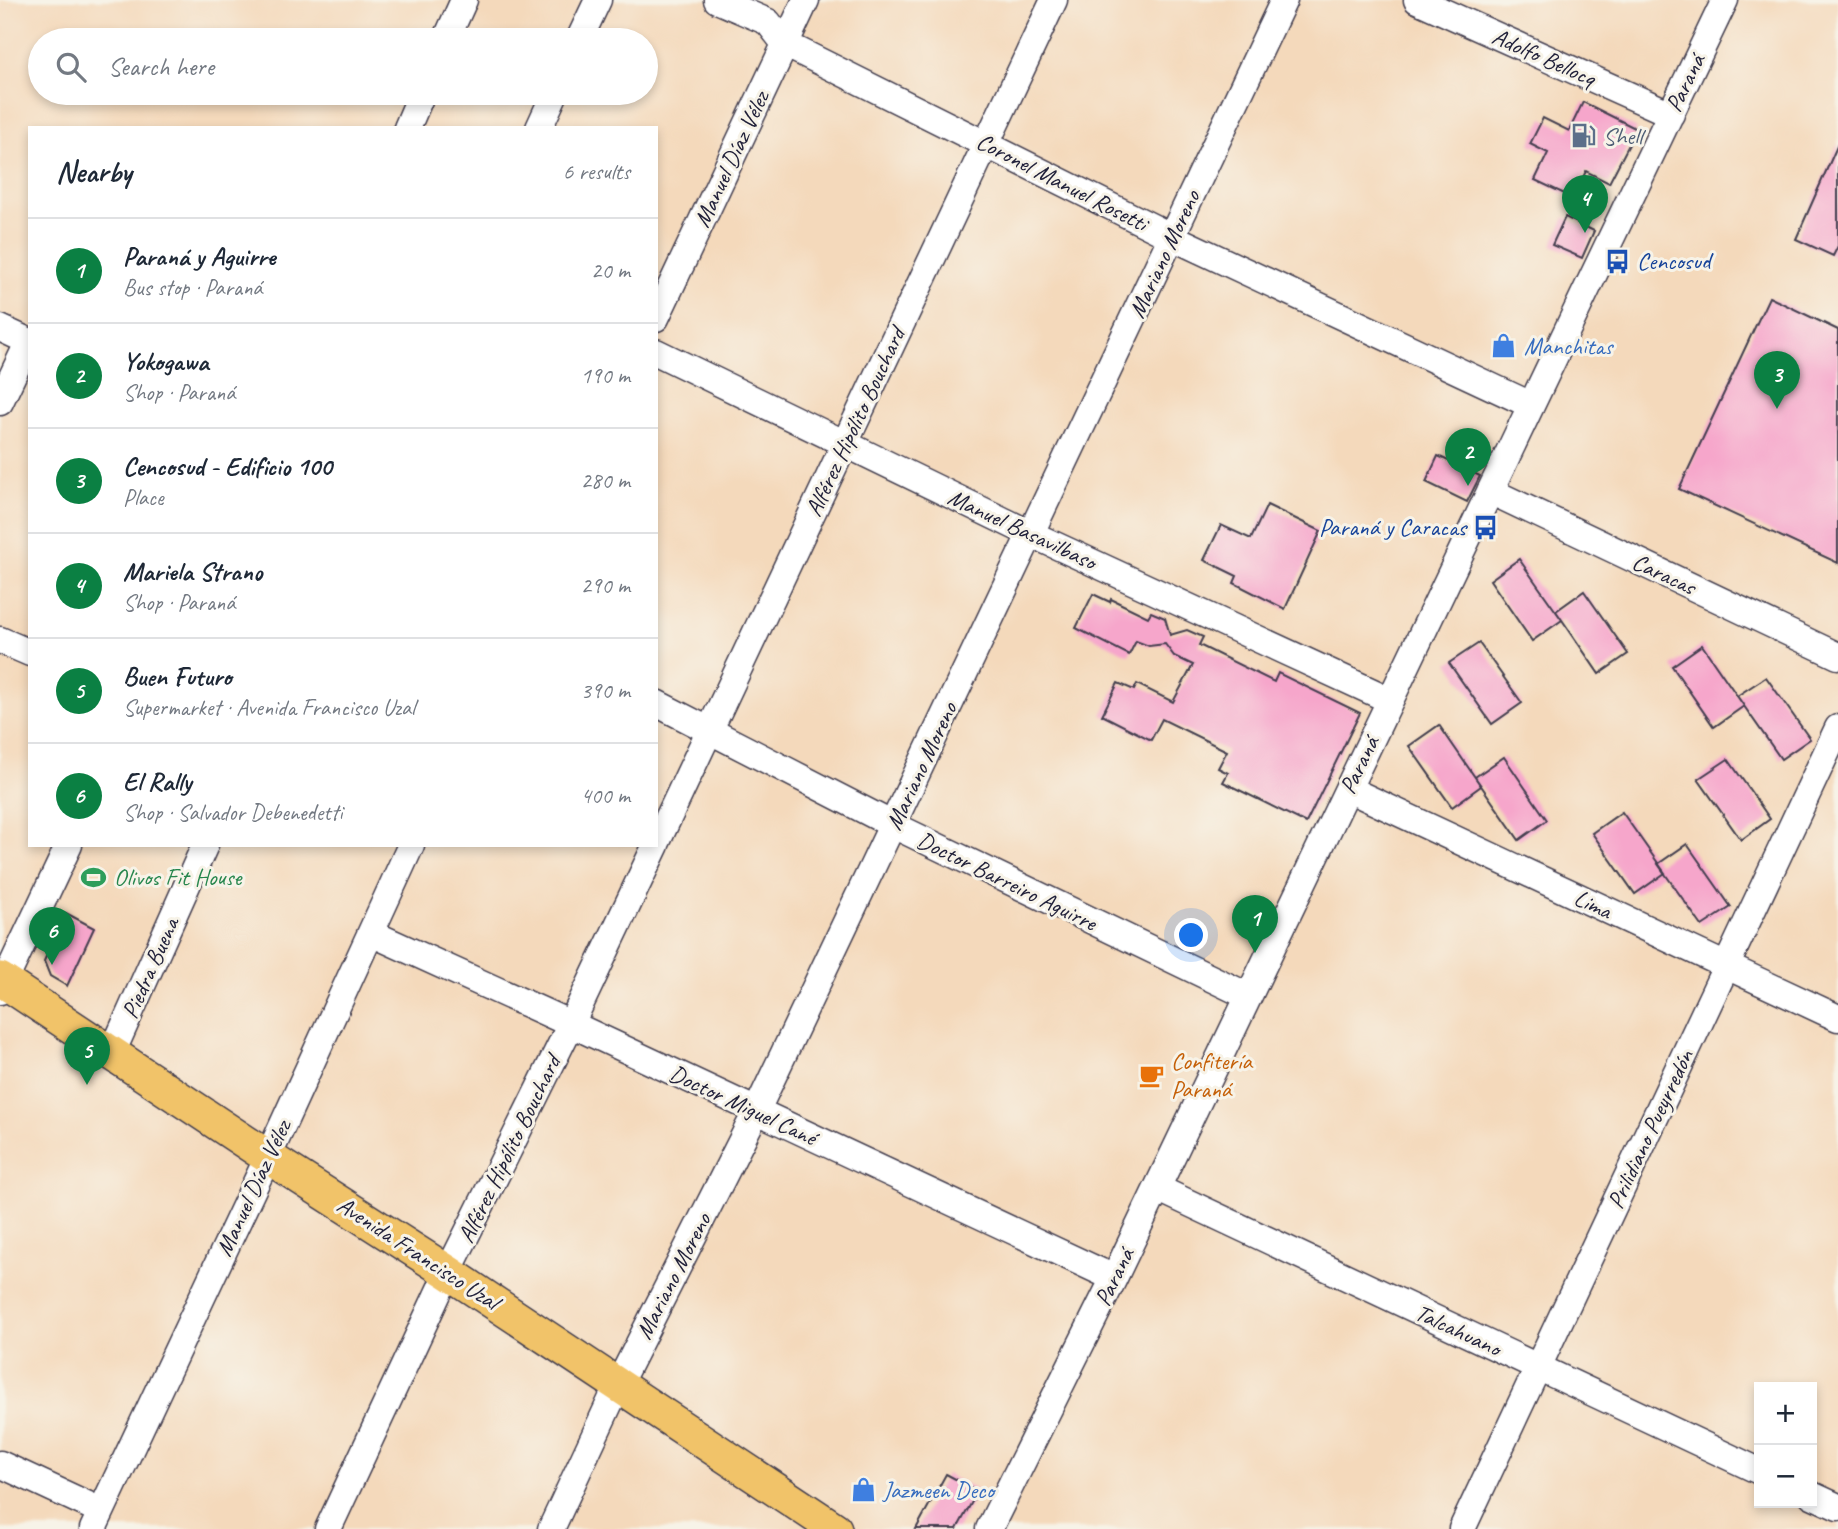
<!DOCTYPE html>
<html lang="en">
<head>
<meta charset="utf-8">
<style>
  :root { --surface:#fff; --page:#f6f6f7; --text:#1f2937; --muted:#747a83; --line:#e0e1e3; --accent:#0b8043 }
  body { margin:0; font-family:Caveat,sans-serif; background:var(--page); color:var(--text) }
  .controls { position:absolute; right:21px; bottom:21px; display:grid; overflow:hidden; border-radius:0px; box-shadow:0 4px 10px #0003 }
  .controls button { width:63px; height:63px; display:grid; place-items:center; padding:0; border:0; border-bottom:2px solid var(--line); background:var(--surface); color:var(--text); font:35px sans-serif }
  .you { position:absolute; left:1192px; top:936px; width:24px; height:24px; margin:-18px; border:5px solid #fff; border-radius:50%; background:#1a73e8; box-shadow:0 0 0 10px #1a73e833 }
  .badge { display:grid; place-items:center; width:46px; height:46px; border-radius:50%; background:var(--accent); color:#fff; font-size:23px; font-weight:700 }
  .pin { position:absolute; translate:-50% -58px; filter:drop-shadow(0 2px 4px #0008) }
  .pin::after { content:''; position:absolute; top:37px; width:24px; height:21px; background:inherit; clip-path:polygon(0 0,100% 0,50% 100%) }
  .list { margin:0; padding:0; list-style:none }
  h2 { display:flex; justify-content:space-between; align-items:center; height:91px; margin:0; padding:0 28px; font-size:30px }
  h2 small { font-size:23px; font-weight:400; color:var(--muted) }
  .list li { display:grid; grid-template-columns:46px 1fr auto; gap:21px; align-items:center; box-sizing:border-box; height:105px; padding:0 28px; border-top:2px solid var(--line) }
  .list b { display:block; font-size:26px; white-space:nowrap }
  .list p { margin:0; font-size:23px; white-space:nowrap; color:var(--muted) }
  .list em { font-size:23px; font-style:normal; color:var(--muted) }
  .icon { flex:none; width:38px; height:38px; fill:none; stroke:currentColor; stroke-width:2; stroke-linecap:round; stroke-linejoin:round }
  .map { position:relative; flex:none; width:1838px; height:1529px; overflow:hidden }
  .search { position:absolute; background:var(--surface); box-shadow:0 4px 10px #0003; left:28px; top:28px; width:630px; height:77px; display:flex; align-items:center; gap:18px; box-sizing:border-box; padding:0 24px; border-radius:38px; color:var(--muted); font-size:26px }
  .panel { position:absolute; background:var(--surface); box-shadow:0 4px 10px #0003; left:28px; top:126px; width:630px; height:721px; border-radius:0px }
  .map>svg:first-child { display:block }
  .building { fill:#f6a6cb }
  .lines { fill:none; stroke-linecap:round; stroke-linejoin:round }
  .minor-casing { stroke:#423d4e; stroke-width:29 }
  .major-casing { stroke:#423d4e; stroke-width:36 }
  .minor { stroke:#fff; stroke-width:26 }
  .major { stroke:#f1c369; stroke-width:33 }
  .labels { text-anchor:middle; stroke-width:6; stroke-linejoin:round; paint-order:stroke }
  .street-label { font-size:24px; fill:#22223b; stroke:#f7f3e8 }
  .service-label { font-size:24px; fill:#4e5e75; stroke:#f7f3e8; text-anchor:start }
  .transit-label { font-size:24px; fill:#164399; stroke:#f7f3e8; text-anchor:start }
  .shop-label { font-size:24px; fill:#366cbe; stroke:#f7f3e8; text-anchor:start }
  .leisure-label { font-size:24px; fill:#27864d; stroke:#f7f3e8; text-anchor:start }
  .food-label { font-size:24px; fill:#c56008; stroke:#f7f3e8; text-anchor:start }
</style>
</head>
<body>
<div class="map">
<svg width="1838" height="1529" viewBox="0 0 1838 1529">
  <rect width="100%" height="100%" fill="#f7f3e8"/>
  <filter id="ink" filterUnits="userSpaceOnUse"><feTurbulence type="fractalNoise" baseFrequency=".0143" numOctaves="2"/><feDisplacementMap in="SourceGraphic" scale="14" xChannelSelector="R" yChannelSelector="G"/><feConvolveMatrix kernelMatrix="1 2 1 2 8 2 1 2 1" color-interpolation-filters="sRGB"/></filter>
  <filter id="wash" filterUnits="userSpaceOnUse"><feTurbulence type="fractalNoise" baseFrequency=".00686" numOctaves="4" result="noise"/><feDisplacementMap in="SourceGraphic" scale="28" xChannelSelector="R" yChannelSelector="G"/><feGaussianBlur stdDeviation="1.57" result="paint"/><feColorMatrix in="noise" values="0 0 0 0 0 0 0 0 0 0 0 0 0 0 0 0 0 1.4 0 .05"/><feComposite in="paint" operator="in"/></filter>
  <g filter="url(#wash)">
    <rect width="100%" height="100%" fill="#f4d9bb"/>
    <g id="blocks">
      <path class="building" d="M 1583,102 L 1637,129 L 1609,183 L 1586,171 L 1573,198 L 1535,180 L 1548,153 L 1530,144 L 1543,118 L 1569,131 Z
        M 1838,144 L 1838,246 L 1833,256 L 1796,239 Z
        M 1565,217 L 1594,231 L 1582,258 L 1552,245 Z
        M 1769,297 L 1838,330 L 1838,563 L 1679,489 Z
        M 1438,456 L 1480,476 L 1467,502 L 1426,482 Z
        M 1267,505 L 1321,531 L 1285,609 L 1234,583 L 1237,576 L 1204,560 L 1221,525 L 1251,539 Z
        M 1519,559 L 1562,620 L 1532,641 L 1490,580 Z
        M 1584,591 L 1628,654 L 1599,674 L 1556,611 Z
        M 1093,594 L 1110,602 L 1111,599 L 1148,617 L 1151,612 L 1165,618 L 1170,635 L 1187,630 L 1203,637 L 1199,645 L 1274,682 L 1278,673 L 1360,713 L 1306,823 L 1223,782 L 1228,773 L 1218,768 L 1227,751 L 1162,719 L 1151,740 L 1102,715 L 1118,683 L 1134,690 L 1137,684 L 1173,702 L 1193,665 L 1174,656 L 1165,644 L 1149,646 L 1136,641 L 1129,655 L 1076,628 Z
        M 1479,643 L 1522,703 L 1492,724 L 1449,663 Z
        M 1702,645 L 1744,706 L 1714,727 L 1672,666 Z
        M 1766,677 L 1810,739 L 1781,759 L 1737,696 Z
        M 1439,725 L 1481,786 L 1452,807 L 1409,746 Z
        M 1504,757 L 1547,820 L 1519,840 L 1475,777 Z
        M 1728,759 L 1770,819 L 1741,840 L 1698,779 Z
        M 1622,812 L 1665,873 L 1635,894 L 1592,833 Z
        M 1687,844 L 1731,907 L 1702,926 L 1658,864 Z
        M 66,913 L 94,928 L 67,986 L 50,976 L 44,961 Z
        M 946,1474 L 978,1491 L 957,1529 L 916,1529 Z"/>
    </g>
  </g>
  <g filter="url(#ink)">
    <use href="#blocks" fill-opacity="0" stroke="#423d4e" stroke-width="2"/>
    <g class="lines">
      <defs>
        <path id="minor" d="M 717,0 L 768,22 L 785,44 L 1172,237 L 1531,405
          M 1417,0 L 1671,114
          M 446,40 L 464,0
          M 579,40 L 598,0
          M 407,128 L 422,93
          M 539,128 L 555,93
          M 656,318 L 806,0
          M 0,328 L 30,342
          M 656,352 L 1031,534 L 1390,700
          M 0,402 L 29,341
          M 1490,491 L 1838,656
          M 0,640 L 30,653
          M 656,703 L 893,825 L 1248,996
          M 1348,789 L 1838,1018
          M 656,844 L 1054,0
          M 371,933 L 571,1024 L 1114,1278
          M 0,991 L 69,845
          M 112,1053 L 205,845
          M 1157,1188 L 1759,1471
          M 0,1464 L 101,1511
          M 1812,1495 L 1838,1507
          M 93,1529 L 268,1157 L 411,845
          M 328,1529 L 448,1272 L 571,1024 L 656,845
          M 551,1529 L 618,1385 L 756,1112 L 1284,0
          M 989,1529 L 1114,1278 L 1725,0
          M 1462,1529 L 1838,728"/>
        <path id="major" d="M 0,979 L 268,1157 L 448,1272 L 835,1529"/>
      </defs>
      <use href="#minor" class="minor-casing"/>
      <use href="#major" class="major-casing"/>
      <use href="#minor" class="minor"/>
      <use href="#major" class="major"/>
    </g>
  </g>
  <defs>
    <symbol id="fuel-bare" viewBox="-9 -9 18 18"><path d="M-5.5-6h7V0h2V4h1.3V-2.5L3-4.5l.8-.8L6-3V5H2.5V1h-1V6h-7ZM-4.2-4.7v3.2H.2V-4.7Z" fill="#5c6f8a" stroke="#f7f3e8" stroke-width="2.5" paint-order="stroke"/></symbol>
    <symbol id="bus-bare" viewBox="-9 -9 18 18"><path d="M-5-6H5V4H4V6H2V4H-2V6H-4V4H-5ZM-3.5-4V0h7V-4ZM-3.5 1.2v1.5H-2V1.2ZM2 1.2v1.5H3.5V1.2Z" fill="#1a4fb4" stroke="#f7f3e8" stroke-width="2.5" paint-order="stroke"/></symbol>
    <symbol id="shop-bare" viewBox="-9 -9 18 18"><path d="M-5-2.5h2.3a2.7 3.5 0 0 1 5.4 0H5L5.5 6h-11ZM-1.5-2.5h3a1.5 2.3 0 0 0-3 0Z" fill="#3f7fe0" stroke="#f7f3e8" stroke-width="2.5" paint-order="stroke"/></symbol>
    <symbol id="stadium-bare" viewBox="-9 -9 18 18"><path d="M0-5a6.5 5 0 1 0 0 10a6.5 5 0 1 0 0-10ZM-3.5-1.8h7v3.6h-7Z" fill="#2e9e5b" stroke="#f7f3e8" stroke-width="2.5" paint-order="stroke"/></symbol>
    <symbol id="cafe-bare" viewBox="-9 -9 18 18"><path d="M-5.5-4.5H6V0H3Q3 3.5 0 3.5H-2.5Q-5.5 3.5-5.5 0ZM3-3.2v2h1.7v-2ZM-6 4.5H4V6H-6Z" fill="#e8710a" stroke="#f7f3e8" stroke-width="2.5" paint-order="stroke"/></symbol>
  </defs>
  <g fill-rule="evenodd">
    <use href="#fuel-bare" x="1566" y="118" width="35" height="35"/>
    <use href="#bus-bare" x="1600" y="244" width="35" height="35"/>
    <use href="#shop-bare" x="1486" y="328" width="35" height="35"/>
    <use href="#bus-bare" x="1468" y="510" width="35" height="35"/>
    <use href="#stadium-bare" x="76" y="860" width="35" height="35"/>
    <use href="#cafe-bare" x="1134" y="1058" width="35" height="35"/>
    <use href="#shop-bare" x="846" y="1472" width="35" height="35"/>
  </g>
  <g class="labels">
    <g class="street-label">
      <text transform="translate(1544 57) rotate(24)" y="8">Adolfo Bellocq</text>
      <text transform="translate(1685 83) rotate(-64)" y="8">Paraná</text>
      <text transform="translate(731 159) rotate(-65)" y="8">Manuel Díaz Vélez</text>
      <text transform="translate(1062 182) rotate(27)" y="8">Coronel Manuel Rosetti</text>
      <text transform="translate(1164 254) rotate(-65)" y="8">Mariano Moreno</text>
      <text transform="translate(855 422) rotate(-65)" y="8">Alférez Hipólito Bouchard</text>
      <text transform="translate(1022 529) rotate(25)" y="8">Manuel Basavilbaso</text>
      <text transform="translate(1664 574) rotate(25)" y="8">Caracas</text>
      <text transform="translate(1359 765) rotate(-64)" y="8">Paraná</text>
      <text transform="translate(921 766) rotate(-65)" y="8">Mariano Moreno</text>
      <text transform="translate(1007 881) rotate(26)" y="8">Doctor Barreiro Aguirre</text>
      <text transform="translate(1593 904) rotate(25)" y="8">Lima</text>
      <text transform="translate(150 968) rotate(-66)" y="8">Piedra Buena</text>
      <text transform="translate(743 1105) rotate(25)" y="8">Doctor Miguel Cané</text>
      <text transform="translate(1650 1129) rotate(-65)" y="8">Prilidiano Pueyrredón</text>
      <text transform="translate(509 1149) rotate(-64)" y="8">Alférez Hipólito Bouchard</text>
      <text transform="translate(253 1188) rotate(-65)" y="8">Manuel Díaz Vélez</text>
      <text transform="translate(418 1253) rotate(33)" y="8">Avenida Francisco Uzal</text>
      <text transform="translate(673 1276) rotate(-63)" y="8">Mariano Moreno</text>
      <text transform="translate(1114 1277) rotate(-64)" y="8">Paraná</text>
      <text transform="translate(1458 1330) rotate(25)" y="8">Talcahuano</text>
    </g>
    <g class="service-label">
      <text x="1603" y="144">Shell</text>
    </g>
    <g class="transit-label">
      <text x="1637" y="269">Cencosud</text>
      <text x="1466" y="535" text-anchor="end">Paraná y Caracas</text>
    </g>
    <g class="shop-label">
      <text x="1524" y="354">Manchitas</text>
      <text x="883" y="1498">Jazmeen Deco</text>
    </g>
    <g class="leisure-label">
      <text x="114" y="885">Olivos Fit House</text>
    </g>
    <g class="food-label">
      <text x="1171" y="1069">Confitería<tspan x="1171" dy="28">Paraná</tspan></text>
    </g>
  </g>
</svg>
<div class="controls">
<button>+</button>
<button>−</button>
</div>
<div class="you"></div>
<div class="pin badge" style="left:1255px;top:953px">1</div>
<div class="pin badge" style="left:1468px;top:486px">2</div>
<div class="pin badge" style="left:1777px;top:409px">3</div>
<div class="pin badge" style="left:1585px;top:233px">4</div>
<div class="pin badge" style="left:87px;top:1085px">5</div>
<div class="pin badge" style="left:52px;top:965px">6</div>
<div class="search"><svg class="icon" aria-label="search" viewBox="0 0 24 24"><circle cx="10" cy="10" r="6"/><path d="M15 15l6 6"/></svg>Search here</div>
<section class="panel">
<h2>Nearby<small>6 results</small></h2>
<ul class="list">
<li><span class="badge">1</span><div><b>Paraná y Aguirre</b><p>Bus stop · Paraná</p></div><em>20 m</em></li>
<li><span class="badge">2</span><div><b>Yokogawa</b><p>Shop · Paraná</p></div><em>190 m</em></li>
<li><span class="badge">3</span><div><b>Cencosud - Edificio 100</b><p>Place</p></div><em>280 m</em></li>
<li><span class="badge">4</span><div><b>Mariela Strano</b><p>Shop · Paraná</p></div><em>290 m</em></li>
<li><span class="badge">5</span><div><b>Buen Futuro</b><p>Supermarket · Avenida Francisco Uzal</p></div><em>390 m</em></li>
<li><span class="badge">6</span><div><b>El Rally</b><p>Shop · Salvador Debenedetti</p></div><em>400 m</em></li>
</ul>
</section>
</div>
</body>
</html>
